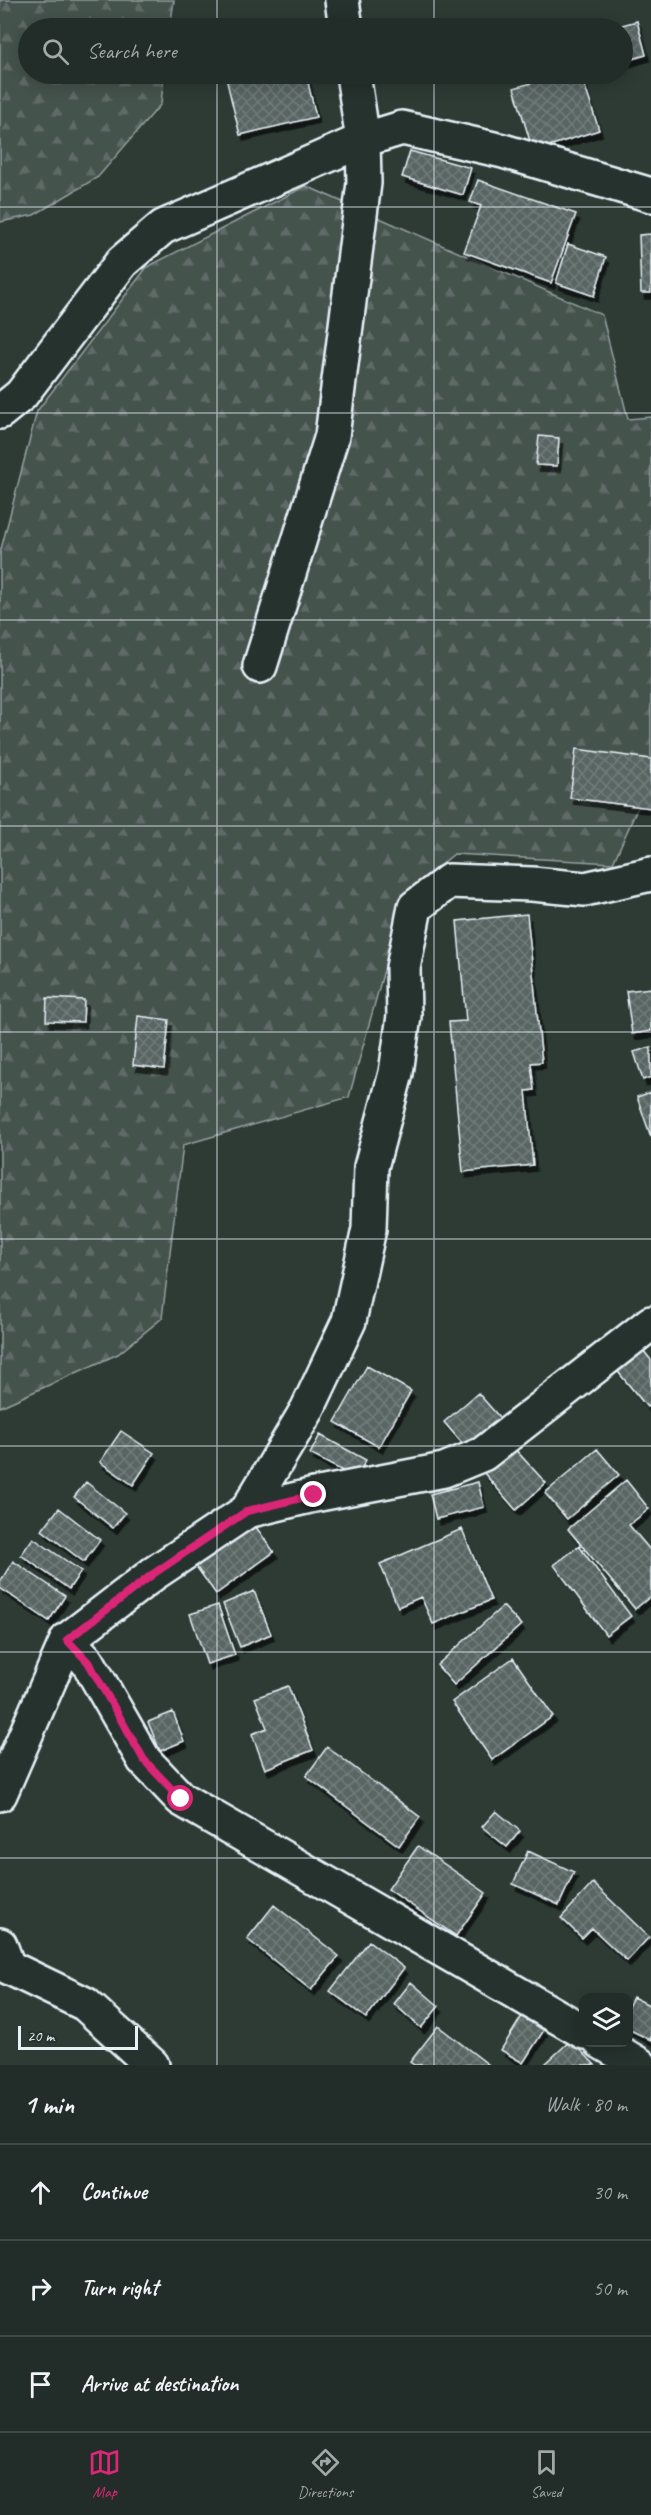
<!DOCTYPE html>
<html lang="en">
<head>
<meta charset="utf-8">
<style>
  :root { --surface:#222c28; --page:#2a3430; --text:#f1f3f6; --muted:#a2a7a8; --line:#3f4845; --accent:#db2777 }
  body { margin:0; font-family:Caveat,sans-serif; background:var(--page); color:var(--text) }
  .controls { position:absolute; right:18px; bottom:18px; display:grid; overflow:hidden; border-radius:12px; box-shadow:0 3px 15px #0003 }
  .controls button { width:54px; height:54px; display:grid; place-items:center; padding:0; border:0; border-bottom:2px solid var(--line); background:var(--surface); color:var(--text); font:30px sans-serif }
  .scale { position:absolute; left:18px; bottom:15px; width:120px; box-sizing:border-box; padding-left:6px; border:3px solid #e8f1f8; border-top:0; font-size:16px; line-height:21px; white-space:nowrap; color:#e8f1f8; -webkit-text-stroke:4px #26332d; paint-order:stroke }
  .stop { position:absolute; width:18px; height:18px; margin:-14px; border:4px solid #db2777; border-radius:50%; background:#fff }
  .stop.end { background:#db2777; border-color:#fff; box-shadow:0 2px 6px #0008 }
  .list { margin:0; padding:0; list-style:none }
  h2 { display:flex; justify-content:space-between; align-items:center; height:78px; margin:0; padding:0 24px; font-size:26px }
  h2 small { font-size:20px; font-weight:400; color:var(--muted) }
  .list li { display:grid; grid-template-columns:39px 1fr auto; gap:18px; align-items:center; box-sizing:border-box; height:96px; padding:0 24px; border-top:2px solid var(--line) }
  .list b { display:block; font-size:22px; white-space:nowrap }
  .list em { font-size:20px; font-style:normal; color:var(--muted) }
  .icon { flex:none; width:33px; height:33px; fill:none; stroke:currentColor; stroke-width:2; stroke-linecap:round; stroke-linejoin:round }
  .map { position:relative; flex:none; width:651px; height:2065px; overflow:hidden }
  .search { position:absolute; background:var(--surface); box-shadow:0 3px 15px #0003; left:18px; right:18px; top:18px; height:66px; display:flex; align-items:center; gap:15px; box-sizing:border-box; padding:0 21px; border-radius:33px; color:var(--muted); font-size:22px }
  .sheet { height:366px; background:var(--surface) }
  nav { display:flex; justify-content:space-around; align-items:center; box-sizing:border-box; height:84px; border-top:2px solid var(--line); background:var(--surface); font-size:16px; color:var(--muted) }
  nav a { display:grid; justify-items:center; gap:3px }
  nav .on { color:var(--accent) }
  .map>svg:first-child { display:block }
  .forest { fill:url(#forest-firs); stroke:#96a2a3; stroke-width:1.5 }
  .building { fill:url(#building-cross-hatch); stroke:#e8f1f8; stroke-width:1.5; filter:url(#shadow) }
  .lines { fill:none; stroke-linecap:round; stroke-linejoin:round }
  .minor-casing { stroke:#e8f1f8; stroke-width:38 }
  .minor { stroke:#26332d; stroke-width:33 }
  .route { stroke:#db2777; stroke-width:8 }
  .grid { fill:none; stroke:#e8f1f8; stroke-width:1.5; stroke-opacity:0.55 }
</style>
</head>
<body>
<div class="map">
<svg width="651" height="2065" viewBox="0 0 651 2065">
  <defs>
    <pattern id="forest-firs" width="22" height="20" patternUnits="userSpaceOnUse" patternTransform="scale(1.5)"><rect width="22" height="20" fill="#45524e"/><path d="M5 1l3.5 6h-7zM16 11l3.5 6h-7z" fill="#606b68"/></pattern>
    <pattern id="building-cross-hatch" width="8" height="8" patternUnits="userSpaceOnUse" patternTransform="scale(1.5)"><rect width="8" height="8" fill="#596563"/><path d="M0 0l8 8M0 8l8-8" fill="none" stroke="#717c7a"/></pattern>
    <filter id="shadow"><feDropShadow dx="3.5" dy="6" stdDeviation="0" flood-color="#0009"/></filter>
  </defs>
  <rect width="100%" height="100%" fill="#2e3b35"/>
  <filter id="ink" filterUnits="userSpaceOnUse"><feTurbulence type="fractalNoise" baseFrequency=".0167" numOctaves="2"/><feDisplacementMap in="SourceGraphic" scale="12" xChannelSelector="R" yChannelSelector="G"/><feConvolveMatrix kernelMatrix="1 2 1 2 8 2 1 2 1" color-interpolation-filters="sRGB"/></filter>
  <g filter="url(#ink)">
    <path class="forest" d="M 0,0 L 174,0 L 170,28 L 28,28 L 28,74 L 164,74 L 161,104 L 98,177 L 34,215 L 0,222 Z
      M 306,186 L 602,315 L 628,419 L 651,417 L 651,778 L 613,863 L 454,854 L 405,894 L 349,1097 L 183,1145 L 162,1318 L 118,1354 L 0,1407 L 0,553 L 37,411 L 147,267 Z"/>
    <path class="building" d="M 637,21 L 646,55 L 622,62 L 622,28 L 611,28 Z
      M 225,74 L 306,74 L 316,117 L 240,135 Z
      M 562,74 L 581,74 L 599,130 L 533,151 L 514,88 Z
      M 410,151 L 471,168 L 463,195 L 402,177 Z
      M 478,180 L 576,214 L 551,283 L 464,252 L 481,206 L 470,202 Z
      M 651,234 L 651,293 L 641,293 L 639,235 Z
      M 568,244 L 606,257 L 594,296 L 556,283 Z
      M 539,436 L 559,438 L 557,466 L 536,465 Z
      M 576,749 L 651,759 L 651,808 L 570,798 Z
      M 527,914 L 542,1062 L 531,1063 L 534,1090 L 526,1091 L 533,1165 L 463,1172 L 449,1022 L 466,1021 L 457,921 Z
      M 651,988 L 651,1031 L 632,1034 L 626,991 Z
      M 47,998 L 84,1000 L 83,1022 L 46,1021 Z
      M 138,1016 L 169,1020 L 164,1069 L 133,1065 Z
      M 651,1047 L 651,1077 L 643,1080 L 634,1052 Z
      M 651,1092 L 651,1137 L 637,1097 Z
      M 636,1341 L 651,1360 L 651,1404 L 647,1407 L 610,1362 Z
      M 367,1366 L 411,1391 L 379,1447 L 335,1422 Z
      M 478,1393 L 500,1418 L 466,1448 L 444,1422 Z
      M 121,1431 L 154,1453 L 133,1485 L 100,1462 Z
      M 320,1435 L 366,1460 L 356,1478 L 310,1454 Z
      M 513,1447 L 546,1483 L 516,1510 L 484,1473 Z
      M 597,1449 L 619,1475 L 567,1519 L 545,1493 Z
      M 626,1480 L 649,1509 L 629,1525 L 651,1551 L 651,1596 L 635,1609 L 568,1529 Z
      M 86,1482 L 125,1513 L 113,1528 L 74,1497 Z
      M 478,1482 L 484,1507 L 436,1519 L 430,1494 Z
      M 59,1508 L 100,1540 L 84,1562 L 42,1530 Z
      M 253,1523 L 274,1552 L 216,1594 L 195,1565 Z
      M 462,1529 L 491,1600 L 433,1624 L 421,1597 L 398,1607 L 380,1564 Z
      M 33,1538 L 81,1571 L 69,1589 L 21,1555 Z
      M 579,1546 L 631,1616 L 606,1635 L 554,1565 Z
      M 13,1561 L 65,1596 L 49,1621 L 0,1588 L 0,1582 Z
      M 254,1591 L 271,1634 L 240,1647 L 223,1604 Z
      M 218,1605 L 235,1655 L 207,1664 L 190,1614 Z
      M 503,1606 L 521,1625 L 454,1685 L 437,1665 Z
      M 513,1658 L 553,1716 L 492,1760 L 452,1702 Z
      M 288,1686 L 313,1750 L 265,1769 L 252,1734 L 267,1728 L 255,1698 Z
      M 173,1712 L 184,1741 L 160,1751 L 148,1722 Z
      M 327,1747 L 420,1817 L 399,1846 L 306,1776 Z
      M 496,1811 L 520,1831 L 507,1847 L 482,1827 Z
      M 418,1846 L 486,1893 L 456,1936 L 388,1889 Z
      M 528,1851 L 574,1872 L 559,1905 L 513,1884 Z
      M 593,1883 L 649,1937 L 627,1961 L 592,1928 L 582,1938 L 561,1918 Z
      M 274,1905 L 339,1956 L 311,1990 L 247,1939 Z
      M 369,1941 L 404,1968 L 366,2018 L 330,1991 Z
      M 411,1982 L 439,2006 L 421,2028 L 394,2004 Z
      M 633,1997 L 651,2006 L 651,2040 L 628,2029 L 628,2007 Z
      M 522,2016 L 544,2030 L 523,2063 L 501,2050 Z
      M 438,2026 L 489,2065 L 414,2065 L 410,2062 Z
      M 571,2040 L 595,2065 L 544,2065 Z"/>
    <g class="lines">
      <defs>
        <path id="minor" d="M 342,0 L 346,28
          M 0,412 L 21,395 L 122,262 L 163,227 L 363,140 L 402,128 L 503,151 L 651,195
          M 260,666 L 332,436 L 364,183 L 363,140 L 353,74
          M 247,1511 L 307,1410 L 349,1321 L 369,1229 L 371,1167 L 396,1073 L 404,1016 L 403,968 L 415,907 L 449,881 L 532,884 L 585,889 L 651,874
          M 67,1640 L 88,1662 L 144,1760 L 181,1799 L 584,2032
          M 0,1794 L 67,1640 L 153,1574 L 247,1511 L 314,1495 L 444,1470 L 483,1454 L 651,1323
          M 0,1945 L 8,1967 L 85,2004 L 152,2065
          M 601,2042 L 640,2065"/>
      </defs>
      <use href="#minor" class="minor-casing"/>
      <use href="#minor" class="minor"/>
    </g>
  </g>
  <g class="lines" filter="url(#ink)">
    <path class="route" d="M 181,1799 L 144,1760 L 88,1662 L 67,1640 L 153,1574 L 247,1511 L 314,1495"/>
  </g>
  <path class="grid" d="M 217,0 L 217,28M 434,0 L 434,28M 217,74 L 217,2065M 434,74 L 434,2065M 0,207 L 651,207M 0,413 L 651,413M 0,620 L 651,620M 0,826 L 651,826M 0,1032 L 651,1032M 0,1239 L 651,1239M 0,1446 L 651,1446M 0,1652 L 651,1652M 0,1858 L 651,1858"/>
</svg>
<div class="controls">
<button><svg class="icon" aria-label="layers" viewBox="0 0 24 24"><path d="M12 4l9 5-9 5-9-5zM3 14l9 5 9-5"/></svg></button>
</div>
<div class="scale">20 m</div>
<div class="stop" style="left:181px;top:1799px"></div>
<div class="stop end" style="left:314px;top:1495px"></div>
<div class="search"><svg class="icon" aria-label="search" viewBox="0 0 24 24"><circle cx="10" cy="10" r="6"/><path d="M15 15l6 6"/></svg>Search here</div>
</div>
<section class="sheet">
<h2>1 min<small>Walk · 80 m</small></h2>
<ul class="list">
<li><svg class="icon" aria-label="ahead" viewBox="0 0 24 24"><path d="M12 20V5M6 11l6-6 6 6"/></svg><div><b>Continue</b></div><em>30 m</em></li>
<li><svg class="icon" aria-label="right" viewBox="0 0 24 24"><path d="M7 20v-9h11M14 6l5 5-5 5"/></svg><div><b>Turn right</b></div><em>50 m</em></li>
<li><svg class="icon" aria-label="arrive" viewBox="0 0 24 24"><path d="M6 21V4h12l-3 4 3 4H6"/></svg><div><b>Arrive at destination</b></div></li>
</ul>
</section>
<nav>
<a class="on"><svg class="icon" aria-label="map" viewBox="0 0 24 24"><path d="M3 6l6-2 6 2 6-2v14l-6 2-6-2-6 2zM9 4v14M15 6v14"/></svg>Map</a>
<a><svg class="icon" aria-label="directions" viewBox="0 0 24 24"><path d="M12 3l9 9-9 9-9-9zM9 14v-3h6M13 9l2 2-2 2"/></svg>Directions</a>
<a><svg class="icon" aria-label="saved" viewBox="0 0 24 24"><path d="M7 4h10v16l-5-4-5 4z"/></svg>Saved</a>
</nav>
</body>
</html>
